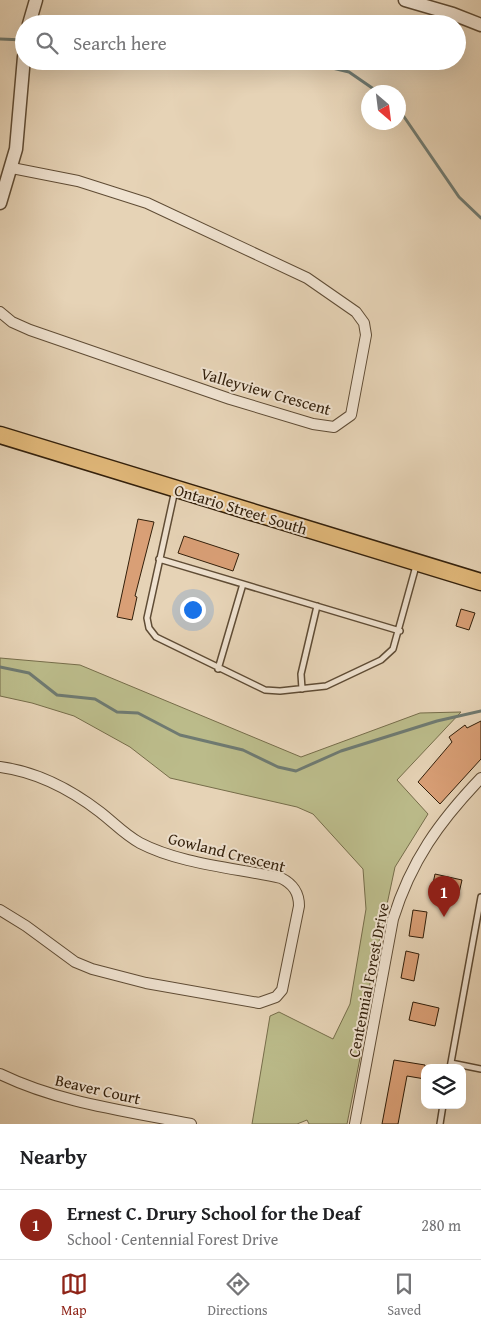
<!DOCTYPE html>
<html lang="en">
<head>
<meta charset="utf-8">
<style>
  :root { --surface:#fff; --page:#f6f6f6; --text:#202124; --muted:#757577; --line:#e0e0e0; --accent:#8f2418 }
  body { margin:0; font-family:"Gentium Book Plus",serif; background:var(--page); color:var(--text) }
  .controls { position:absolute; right:15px; bottom:15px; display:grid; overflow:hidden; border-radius:10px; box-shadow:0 5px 20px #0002 }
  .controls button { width:45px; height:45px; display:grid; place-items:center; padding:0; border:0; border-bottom:1px solid var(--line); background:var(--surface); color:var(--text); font:25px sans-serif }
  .compass { position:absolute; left:361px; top:85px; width:45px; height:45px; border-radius:50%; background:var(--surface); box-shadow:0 5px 20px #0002; rotate:152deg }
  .you { position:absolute; left:192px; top:609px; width:18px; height:18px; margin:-12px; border:4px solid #fff; border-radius:50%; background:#1a73e8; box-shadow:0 0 0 8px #1a73e833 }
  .badge { display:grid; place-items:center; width:32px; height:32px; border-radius:50%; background:var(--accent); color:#fff; font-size:16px; font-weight:700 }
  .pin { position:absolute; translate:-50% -41px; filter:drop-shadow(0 1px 2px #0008) }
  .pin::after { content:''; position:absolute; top:26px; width:18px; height:15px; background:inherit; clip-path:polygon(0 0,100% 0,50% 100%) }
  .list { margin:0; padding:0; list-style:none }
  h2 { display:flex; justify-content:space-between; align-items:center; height:65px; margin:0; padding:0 20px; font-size:21px }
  h2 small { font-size:16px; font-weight:400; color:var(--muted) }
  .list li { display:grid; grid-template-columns:32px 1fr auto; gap:15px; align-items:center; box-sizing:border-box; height:70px; padding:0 20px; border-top:1px solid var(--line) }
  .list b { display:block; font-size:19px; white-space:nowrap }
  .list p { margin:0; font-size:16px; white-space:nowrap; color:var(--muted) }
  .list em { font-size:16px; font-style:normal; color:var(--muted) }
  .icon { flex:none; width:28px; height:28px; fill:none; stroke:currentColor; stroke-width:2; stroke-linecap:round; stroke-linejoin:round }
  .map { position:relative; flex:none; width:481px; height:1124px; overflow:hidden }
  .search { position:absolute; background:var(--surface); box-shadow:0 5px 20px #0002; left:15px; right:15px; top:15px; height:55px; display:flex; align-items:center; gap:12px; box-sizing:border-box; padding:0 18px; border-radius:28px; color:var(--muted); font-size:19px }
  .sheet { height:135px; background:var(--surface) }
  nav { display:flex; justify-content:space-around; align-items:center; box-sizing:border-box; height:70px; border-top:1px solid var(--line); background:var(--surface); font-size:14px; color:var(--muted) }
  nav a { display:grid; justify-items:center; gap:2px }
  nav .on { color:var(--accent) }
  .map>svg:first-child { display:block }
  .green { fill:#bbbb8a; stroke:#766d4a }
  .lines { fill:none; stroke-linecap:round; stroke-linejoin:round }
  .stream { stroke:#6f7a71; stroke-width:3 }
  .building { fill:#d99f76; stroke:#321f0a }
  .service-casing { stroke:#5f4c35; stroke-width:8 }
  .minor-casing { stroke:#5f4c35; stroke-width:12 }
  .tertiary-casing { stroke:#5f4c35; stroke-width:15 }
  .primary-casing { stroke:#321f0a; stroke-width:19 }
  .service { stroke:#efe2d0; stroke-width:5 }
  .minor { stroke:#efe2d0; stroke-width:10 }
  .tertiary { stroke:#efe2d0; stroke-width:12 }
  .primary { stroke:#e3ba7b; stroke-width:16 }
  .labels { text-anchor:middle; stroke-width:4; stroke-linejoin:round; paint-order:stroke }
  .street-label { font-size:16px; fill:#321f0a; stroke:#efe2d0 }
</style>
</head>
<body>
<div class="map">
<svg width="481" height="1124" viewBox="0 0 481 1124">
  <rect width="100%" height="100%" fill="#e6d3b6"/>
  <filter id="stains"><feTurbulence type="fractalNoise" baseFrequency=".004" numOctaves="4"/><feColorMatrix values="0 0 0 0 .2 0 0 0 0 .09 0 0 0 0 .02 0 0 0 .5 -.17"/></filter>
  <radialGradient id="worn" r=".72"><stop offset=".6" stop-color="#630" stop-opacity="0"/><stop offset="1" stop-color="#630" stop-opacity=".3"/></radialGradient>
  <path class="green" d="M 0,658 L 80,665 L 301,757 L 420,713 L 461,712 L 397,780 L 428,814 L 395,867 L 368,993 L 361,1053 L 347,1124 L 309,1124 L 307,1120 L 297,1124 L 252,1124 L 270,1016 L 279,1012 L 333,1039 L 350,1004 L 366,909 L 363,869 L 313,814 L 297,807 L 170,778 L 130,747 L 74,716 L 32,703 L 0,696 Z"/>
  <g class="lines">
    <path class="stream" d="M 0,39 L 24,40
      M 303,61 L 349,72 L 378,92
      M 398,108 L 459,197 L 481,218
      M 0,667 L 29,673 L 57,695 L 95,699 L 117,712 L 138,713 L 180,735 L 243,750 L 278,767 L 296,771 L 341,751 L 437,721 L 481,711"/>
  </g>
  <path class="building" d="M 138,519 L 154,522 L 135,596 L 137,597 L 132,620 L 117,617 Z
    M 184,536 L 239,554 L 233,571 L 178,553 Z
    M 461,609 L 475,613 L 469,630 L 456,626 Z
    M 481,721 L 481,759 L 440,804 L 418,782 L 452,742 L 449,737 L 465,725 L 467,728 Z
    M 435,874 L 462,880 L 459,893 L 432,888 Z
    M 413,910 L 427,912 L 423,938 L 409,936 Z
    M 406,951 L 419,954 L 414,981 L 401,978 Z
    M 413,1002 L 439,1008 L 435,1026 L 409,1020 Z
    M 394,1060 L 425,1065 L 425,1079 L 407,1076 L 398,1124 L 382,1124 Z"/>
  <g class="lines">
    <defs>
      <path id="service" d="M 175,490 L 147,618 L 149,628 L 156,637 L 265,690 L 280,691 L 326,686 L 381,660 L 393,649 L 416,566
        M 159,559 L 400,631
        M 218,669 L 243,584
        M 302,689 L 301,674 L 317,606
        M 451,1063 L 481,1069
        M 450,1068 L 481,897
        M 440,1124 L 443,1105"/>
      <path id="minor" d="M 0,312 L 12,322 L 30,330 L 230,399 L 313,424 L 334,427 L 351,415 L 366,335 L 364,323 L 356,312 L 307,278 L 147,203 L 78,181 L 12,168
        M 0,767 C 38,772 70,789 100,812 C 113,822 125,835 140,843 C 180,864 236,868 281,878 C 293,884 299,892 299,906 L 282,990 L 276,997 L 259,1003 L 146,983 L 92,969 L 75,962 L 26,926 L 0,910
        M 0,1074 C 60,1103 127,1111 191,1124
        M 355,1124 L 393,919 C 411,861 439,822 481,778"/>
      <path id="tertiary" d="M 405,0 L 453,14 L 481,25
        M 29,24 L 36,0
        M 0,203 L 16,149 L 24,57"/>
      <path id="primary" d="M 0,435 L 481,582"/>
    </defs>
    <use href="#service" class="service-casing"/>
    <use href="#minor" class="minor-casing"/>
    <use href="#tertiary" class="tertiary-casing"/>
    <use href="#primary" class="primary-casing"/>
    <use href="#service" class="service"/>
    <use href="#minor" class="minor"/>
    <use href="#tertiary" class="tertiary"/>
    <use href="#primary" class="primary"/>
  </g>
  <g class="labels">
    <g class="street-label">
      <text transform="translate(266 391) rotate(16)" y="6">Valleyview Crescent</text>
      <text transform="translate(241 509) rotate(17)" y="6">Ontario Street South</text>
      <text transform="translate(227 852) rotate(14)" y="6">Gowland Crescent</text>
      <text transform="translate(368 980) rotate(-79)" y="6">Centennial Forest Drive</text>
      <text transform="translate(98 1089) rotate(13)" y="6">Beaver Court</text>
    </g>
  </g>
  <rect width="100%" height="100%" filter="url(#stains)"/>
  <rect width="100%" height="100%" fill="url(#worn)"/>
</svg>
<div class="controls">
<button><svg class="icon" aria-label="layers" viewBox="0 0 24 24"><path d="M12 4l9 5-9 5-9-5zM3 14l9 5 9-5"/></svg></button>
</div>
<svg class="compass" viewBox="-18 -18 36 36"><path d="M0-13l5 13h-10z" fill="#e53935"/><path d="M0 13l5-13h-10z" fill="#757577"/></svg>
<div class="you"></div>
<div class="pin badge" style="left:444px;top:917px">1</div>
<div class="search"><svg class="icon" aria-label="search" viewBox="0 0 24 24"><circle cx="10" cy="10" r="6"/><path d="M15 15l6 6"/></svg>Search here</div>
</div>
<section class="sheet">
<h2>Nearby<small></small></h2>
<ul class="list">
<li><span class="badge">1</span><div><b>Ernest C. Drury School for the Deaf</b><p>School · Centennial Forest Drive</p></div><em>280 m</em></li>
</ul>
</section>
<nav>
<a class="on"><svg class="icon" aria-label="map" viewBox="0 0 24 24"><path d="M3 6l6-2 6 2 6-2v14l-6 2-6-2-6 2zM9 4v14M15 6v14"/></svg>Map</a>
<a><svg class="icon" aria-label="directions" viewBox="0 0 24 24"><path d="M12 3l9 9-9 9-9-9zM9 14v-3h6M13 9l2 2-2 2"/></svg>Directions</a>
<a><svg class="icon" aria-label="saved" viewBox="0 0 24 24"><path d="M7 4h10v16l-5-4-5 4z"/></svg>Saved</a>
</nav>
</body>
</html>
